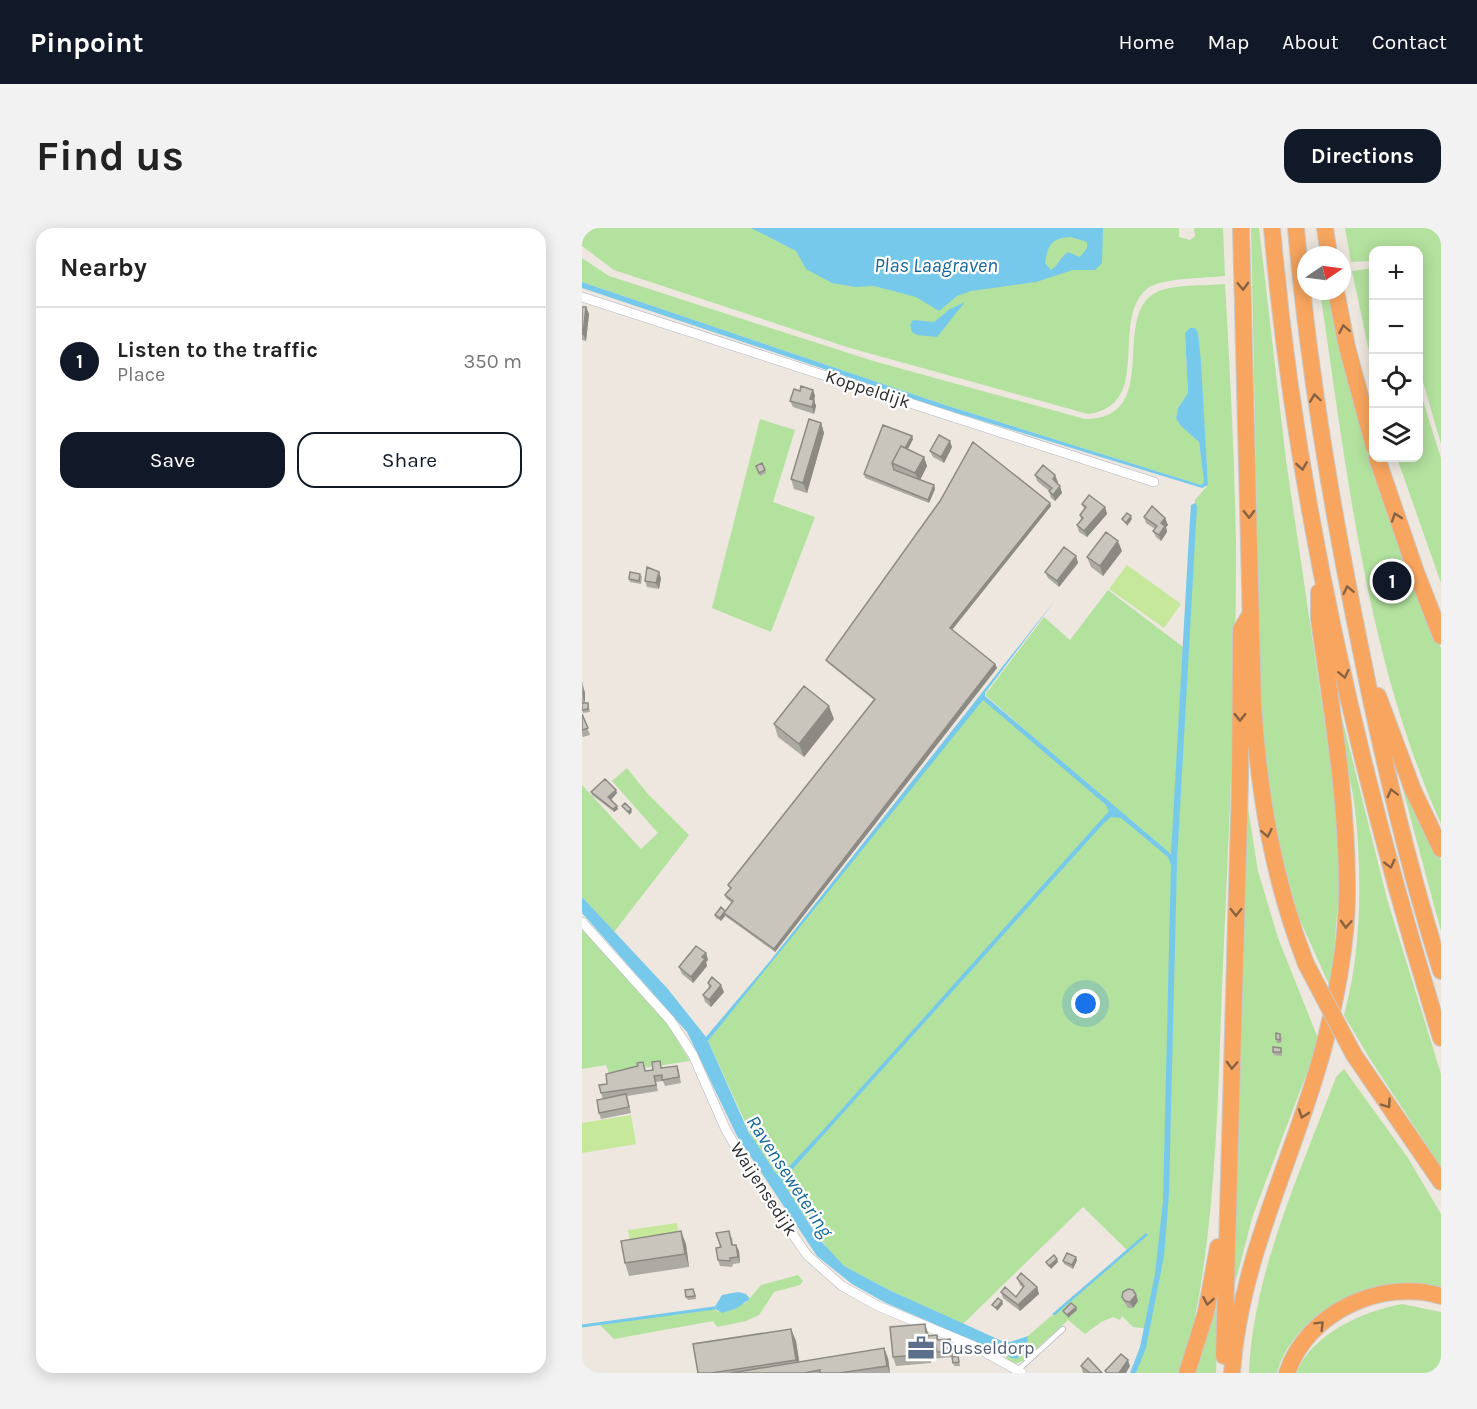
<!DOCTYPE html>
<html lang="en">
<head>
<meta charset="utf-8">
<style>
  :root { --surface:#fff; --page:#f2f2f2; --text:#222; --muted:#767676; --line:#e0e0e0; --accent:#111827 }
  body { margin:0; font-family:Karla,sans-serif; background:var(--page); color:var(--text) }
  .controls { position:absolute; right:18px; top:18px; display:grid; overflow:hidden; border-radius:12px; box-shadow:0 3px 15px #0003 }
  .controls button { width:54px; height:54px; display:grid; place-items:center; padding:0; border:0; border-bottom:2px solid var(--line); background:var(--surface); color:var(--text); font:30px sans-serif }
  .compass { position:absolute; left:715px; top:18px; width:54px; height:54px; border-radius:50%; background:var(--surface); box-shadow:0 3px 15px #0003; rotate:77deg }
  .you { position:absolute; left:504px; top:776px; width:21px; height:21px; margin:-15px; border:4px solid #fff; border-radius:50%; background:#1a73e8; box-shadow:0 0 0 9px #1a73e833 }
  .badge { display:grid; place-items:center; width:39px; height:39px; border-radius:50%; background:var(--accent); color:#fff; font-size:20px; font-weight:700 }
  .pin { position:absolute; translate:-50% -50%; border:3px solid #fff; box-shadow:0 2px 6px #0006 }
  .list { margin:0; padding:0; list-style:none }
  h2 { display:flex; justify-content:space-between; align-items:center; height:78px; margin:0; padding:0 24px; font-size:26px }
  h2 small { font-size:20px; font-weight:400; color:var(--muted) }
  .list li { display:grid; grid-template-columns:39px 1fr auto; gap:18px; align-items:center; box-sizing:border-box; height:108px; padding:0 24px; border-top:2px solid var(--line) }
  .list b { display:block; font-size:22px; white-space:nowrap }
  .list p { margin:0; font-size:20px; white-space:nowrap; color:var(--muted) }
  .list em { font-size:20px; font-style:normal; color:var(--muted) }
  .actions { display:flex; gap:12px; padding:18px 24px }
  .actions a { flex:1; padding:14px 0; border:2px solid var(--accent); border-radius:18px; text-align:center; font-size:21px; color:var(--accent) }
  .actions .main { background:var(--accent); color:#fff }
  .icon { flex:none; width:33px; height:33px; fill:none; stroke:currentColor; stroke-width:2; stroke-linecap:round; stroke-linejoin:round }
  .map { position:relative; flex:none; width:859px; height:1145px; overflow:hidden; border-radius:18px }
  header { display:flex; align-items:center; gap:36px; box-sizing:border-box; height:84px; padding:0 30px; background:var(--accent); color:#fff }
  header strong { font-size:28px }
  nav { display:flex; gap:33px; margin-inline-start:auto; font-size:21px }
  .intro { display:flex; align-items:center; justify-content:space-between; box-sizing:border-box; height:144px; padding:0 36px }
  h1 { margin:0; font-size:42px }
  .button { padding:15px 27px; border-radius:18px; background:var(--accent); color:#fff; font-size:21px; font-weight:700 }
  main { display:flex; gap:36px; padding:0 36px }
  aside { flex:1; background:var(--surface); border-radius:18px; box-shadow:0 3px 15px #0003 }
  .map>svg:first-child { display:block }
  .green { fill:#b3e19e }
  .pitch { fill:#c5e89a }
  .water { fill:#77c9eb; fill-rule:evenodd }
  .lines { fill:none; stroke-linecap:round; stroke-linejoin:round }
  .stream { stroke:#77c9eb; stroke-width:3 }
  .lane-casing { stroke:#b2b5bf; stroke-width:6 }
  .street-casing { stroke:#b2b5bf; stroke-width:10 }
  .highway-casing { stroke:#c8c8c8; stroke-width:18 }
  .lane { stroke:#fff; stroke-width:4.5 }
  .street { stroke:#fff; stroke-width:9 }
  .highway { stroke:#f8a65f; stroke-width:16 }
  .highway-bridge-casing { stroke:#c8c8c8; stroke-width:18; stroke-linecap:butt }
  .highway-bridge { stroke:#f8a65f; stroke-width:16 }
  .wall { fill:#ada9a3 }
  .shaded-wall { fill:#8d8a84 }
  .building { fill:#c9c5bd; stroke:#8d8a84; stroke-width:1.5 }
  .oneway { stroke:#886343 }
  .labels { text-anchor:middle; stroke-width:4.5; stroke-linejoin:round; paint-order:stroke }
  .street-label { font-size:18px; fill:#2c2c2c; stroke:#fff }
  .service-label { font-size:18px; fill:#4e5e75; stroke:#fff; text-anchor:start }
  .water-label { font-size:20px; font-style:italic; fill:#13679a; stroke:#fff }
</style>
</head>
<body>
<header>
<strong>Pinpoint</strong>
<nav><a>Home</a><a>Map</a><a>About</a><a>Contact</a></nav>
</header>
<div class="intro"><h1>Find us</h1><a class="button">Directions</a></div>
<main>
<aside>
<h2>Nearby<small></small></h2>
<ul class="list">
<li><span class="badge">1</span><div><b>Listen to the traffic</b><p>Place</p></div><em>350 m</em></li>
</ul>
<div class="actions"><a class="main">Save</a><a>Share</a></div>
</aside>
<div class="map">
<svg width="859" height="1145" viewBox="0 0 859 1145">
  <rect width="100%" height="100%" fill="#ede7df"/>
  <path class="green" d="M 0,0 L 597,0 L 597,9 L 608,12 L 613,8 L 612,0 L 641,0 L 643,48 C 625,50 580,50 566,60 C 526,92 573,177 506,186 L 268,120 L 32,42 L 0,18 Z
    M 669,0 L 677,0 L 704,232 L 753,565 L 758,649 L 749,761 L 704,661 L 691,601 L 679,485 Z
    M 763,0 L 859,0 L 859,216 L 837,140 L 836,22 L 792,22 L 791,33 L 769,34 Z
    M 0,30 L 27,48 L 291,133 L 503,191 C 582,191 527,87 575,64 C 590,56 625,58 643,56 C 648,145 653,235 654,325 C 654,462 647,599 641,736 C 635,874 636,1012 600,1145 L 554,1145 L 568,1101 L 551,1099 L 540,1088 L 538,1092 L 531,1089 L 519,1094 L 503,1106 L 486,1092 L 441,1133 L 430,1137 L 422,1132 L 425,1128 L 435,1131 L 446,1108 L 545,1022 L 501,979 L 381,1096 L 307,1062 L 262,1038 L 250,1027 L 175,920 L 126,813 L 400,468 L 530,582 L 584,624 L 403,467 L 462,389 L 488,412 L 526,362 L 601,419 L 590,624 L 586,626 L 595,634 L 613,272 L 626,257 L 616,104 L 615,102 L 603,105 L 606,165 L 596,180 L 594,190 L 617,214 L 622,254 L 619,257 L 363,177 L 0,54 Z
    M 791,40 L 792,40 L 791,142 L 770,43 Z
    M 738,63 L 748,63 L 795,255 L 859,420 L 859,596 C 784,428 765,244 738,63 Z
    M 837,160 L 859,230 L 859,355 L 815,230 L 836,230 Z
    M 178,191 L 213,202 L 191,274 L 233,289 L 189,404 L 130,380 Z
    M 760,490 L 805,671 L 859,846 L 859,939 L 788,831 L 762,787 C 780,722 780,647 773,581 C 770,553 758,517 760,490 Z
    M 45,540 L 65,565 L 107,607 L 32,704 L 0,669 L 0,557 L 59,621 L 76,605 L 30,553 Z
    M 818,551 L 859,632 L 859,703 Z
    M 665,574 L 676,643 L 696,710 L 737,813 L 671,987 L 651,1063 Z
    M 0,701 L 87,798 L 108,833 L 27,845 L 24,837 L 0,841 Z
    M 762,841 L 826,930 L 859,986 L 859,1060 C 796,1041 713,1081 695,1145 L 667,1145 C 671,1044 719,943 754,849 Z
    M 216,1047 L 221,1053 L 218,1057 L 192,1064 L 177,1087 L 164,1093 L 135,1099 L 131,1093 L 32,1111 L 17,1096 L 132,1080 L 136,1084 L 164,1075 L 179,1057 Z
    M 638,1049 L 634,1145 L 610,1145 Z
    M 820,1076 L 859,1084 L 859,1145 L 714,1145 C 730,1106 781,1083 820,1076 Z"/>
  <path class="pitch" d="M 545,337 L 599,376 L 582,400 L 527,361 Z
    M 49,887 L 54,916 L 0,925 L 0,895 Z
    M 95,995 L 98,1016 L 49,1023 L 46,1002 Z"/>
  <path class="water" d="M 169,0 L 521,0 L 520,35 L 513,42 L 491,42 L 454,54 L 389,63 L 375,68 L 357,83 L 334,69 L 292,58 L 273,59 L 250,55 L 224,41 L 214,23 ZM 489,9 L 505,14 L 505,20 L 498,29 L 486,24 C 478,29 477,37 469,42 L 463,35 C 466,17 469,10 489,9 Z
    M 0,54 L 363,177 L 619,257 L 622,254 L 617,214 L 598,197 L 594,190 L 596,180 L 606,165 L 603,105 L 608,100 L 613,100 L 616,104 L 619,134 L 626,257 L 620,260 L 352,178 L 0,60 Z
    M 383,74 L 355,109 L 335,107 L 330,104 L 328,97 L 331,92 L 352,94 L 368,81 Z
    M 613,275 L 615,278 L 595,635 L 587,966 L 582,1028 L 564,1120 L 554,1145 L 548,1145 L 558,1119 L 573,1046 L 581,973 L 589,637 L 586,629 L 539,590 L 529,589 L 521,596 L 200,953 L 237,1011 L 262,1038 L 307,1062 L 420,1113 L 428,1114 L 446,1108 L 445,1115 L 438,1121 L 439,1126 L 435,1131 L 430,1130 L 304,1075 L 270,1056 L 235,1028 L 155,908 L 105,804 L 0,685 L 0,669 L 85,760 L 124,809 L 188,733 L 474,371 L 403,465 L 403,468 L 589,626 L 607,307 L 609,277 ZM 401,472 L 524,577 L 527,583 L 242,901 L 200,946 L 195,947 L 166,903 L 126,813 Z
    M 564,1005 L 566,1007 L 473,1087 L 470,1086 Z
    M 156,1064 L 164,1066 L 168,1071 L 155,1080 L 140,1085 L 132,1080 L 140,1067 Z"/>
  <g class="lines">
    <path class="stream" d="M 0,1098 L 132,1080"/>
    <defs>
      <path id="lane" d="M 436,1142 L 481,1101"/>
      <path id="street" d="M 0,69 L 572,254
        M 0,694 L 88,792 L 111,827 L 143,900 L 169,946 L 225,1027 L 260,1058 L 296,1078 L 392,1118 L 440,1145"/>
      <path id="highway" d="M 659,0 L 671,476 C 677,567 691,651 724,736
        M 690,0 C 714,275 777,547 859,810
        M 714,0 C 726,139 749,276 777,413 C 799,524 825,635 859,743
        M 743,0 L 747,27
        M 754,63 L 765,119 L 792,219
        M 795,230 L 834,344 L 859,408
        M 796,468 L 831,562 L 859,621
        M 772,827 L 859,954
        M 642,1128 L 658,553 L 659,402 L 669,385
        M 605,1145 L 624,1084 L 636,1019
        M 650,1145 C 658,1029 713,929 742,818 C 755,766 766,711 765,657 C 765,568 749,479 737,391 L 737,364
        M 705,1145 C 725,1084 800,1050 859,1068"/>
    </defs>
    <use href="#lane" class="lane-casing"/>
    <use href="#street" class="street-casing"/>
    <use href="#highway" class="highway-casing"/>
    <use href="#lane" class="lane"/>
    <use href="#street" class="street"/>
    <use href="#highway" class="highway"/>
    <defs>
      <path id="highway-bridge" d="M 724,736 L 772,827"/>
    </defs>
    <use href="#highway-bridge" class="highway-bridge-casing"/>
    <use href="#highway-bridge" class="highway-bridge"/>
  </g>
  <path class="wall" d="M 0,79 L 4,79 L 7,86 L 4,113 L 0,112 Z
    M 231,162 L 233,168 L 232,172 L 234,178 L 232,186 L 211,179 L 208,173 L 218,163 Z
    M 239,195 L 242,205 L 225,265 L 212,261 L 209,251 Z
    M 330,208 L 331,211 L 326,221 L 342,229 L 345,238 L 338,252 L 352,257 L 353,261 L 347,275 L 283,250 L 282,246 Z
    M 370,219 L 362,235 L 351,229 L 348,223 Z
    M 180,235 L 184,245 L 178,248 L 174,238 Z
    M 453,247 L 476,254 L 475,255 L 480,265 L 473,273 L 469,270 L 467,263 L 455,253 Z
    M 468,275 L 469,278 L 370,402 L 413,436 L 415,440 L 193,724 L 143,688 L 139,693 L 134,690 L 133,687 L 143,683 L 150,675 L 144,670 L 143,667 L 148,661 L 146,657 L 292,472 L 246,435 L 244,432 Z
    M 500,276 L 523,279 L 525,286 L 505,309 L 497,304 L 495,297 L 499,292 L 498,287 L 502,281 Z
    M 562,289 L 583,290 L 586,297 L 584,299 L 585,304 L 579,313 L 574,309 L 571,303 L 573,301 L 564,295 Z
    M 540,323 L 521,348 L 509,339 L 505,329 Z
    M 494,328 L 496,335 L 477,359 L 466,350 L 463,344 Z
    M 58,346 L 60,349 L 59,356 L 48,354 L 47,351 Z
    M 79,350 L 77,361 L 65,359 L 63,353 Z
    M 0,453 L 3,465 L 3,475 L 6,475 L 8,484 L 1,485 L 0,482 Z
    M 0,486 L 8,507 L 1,509 L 0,507 Z
    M 252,491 L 222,529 L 196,509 L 192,496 Z
    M 9,564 L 35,565 L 29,572 L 36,581 L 32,584 L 10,567 Z
    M 124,725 L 126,732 L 124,734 L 125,738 L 111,755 L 100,746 L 97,739 Z
    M 126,755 L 142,764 L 129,779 L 123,774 L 121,767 L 127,760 Z
    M 700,809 L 699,815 L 695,815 L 694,811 Z
    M 699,820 L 700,823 L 700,828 L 692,827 L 691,824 Z
    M 61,834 L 64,843 L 95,838 L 97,844 L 99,855 L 83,858 L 81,853 L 74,854 L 76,863 L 45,868 L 49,885 L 19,891 L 17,885 L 21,871 L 19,865 L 25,856 L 56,838 Z
    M 150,1009 L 151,1017 L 154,1017 L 157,1023 L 158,1035 L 151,1036 L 150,1039 L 138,1038 L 136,1032 L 139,1019 Z
    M 104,1016 L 107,1039 L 47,1048 L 43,1035 Z
    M 495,1032 L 491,1041 L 482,1036 L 481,1033 Z
    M 435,1050 L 455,1059 L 457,1066 L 438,1083 L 421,1070 L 419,1064 L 434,1069 L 441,1060 L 438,1057 Z
    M 113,1064 L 114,1071 L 106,1072 L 104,1069 Z
    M 554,1067 L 556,1073 L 551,1080 L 546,1080 L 543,1075 L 540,1069 Z
    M 209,1101 L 214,1113 L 217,1134 L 306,1130 L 308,1145 L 116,1145 Z
    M 346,1105 L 347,1108 L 355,1107 L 357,1112 L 368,1111 L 370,1117 L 371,1129 L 377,1132 L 378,1138 L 372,1138 L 370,1129 L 349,1131 L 349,1135 L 314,1138 L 311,1129 Z
    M 499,1138 L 520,1145 L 501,1145 Z"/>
  <path class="shaded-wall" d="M 4,79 L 7,86 L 4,113 L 1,106 Z
    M 231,162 L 233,168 L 232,172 L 234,178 L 232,186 L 228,171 Z
    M 239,195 L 242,205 L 225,265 L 221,255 Z
    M 330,208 L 331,211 L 317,238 L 314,237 Z
    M 368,213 L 370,219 L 362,235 L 359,229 Z
    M 342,229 L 345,238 L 337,254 L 333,245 Z
    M 473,247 L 476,254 L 473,257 L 471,251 Z
    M 352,257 L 353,261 L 347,275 L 346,272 Z
    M 478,258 L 480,265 L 473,273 L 471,267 Z
    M 468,275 L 469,278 L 369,403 L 368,400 Z
    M 523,279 L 525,286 L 505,309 L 502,303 Z
    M 549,288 L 550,291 L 545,298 L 544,295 Z
    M 583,290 L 586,297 L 584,299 L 585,304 L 579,313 L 577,307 L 579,295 Z
    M 536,313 L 540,323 L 521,348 L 518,338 Z
    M 494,328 L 496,335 L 477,359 L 475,353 Z
    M 77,344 L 79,350 L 77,361 L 74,355 Z
    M 413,436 L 415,440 L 193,724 L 192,721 Z
    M 1,459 L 3,465 L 3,475 L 1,469 Z
    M 247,478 L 252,491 L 222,529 L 217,516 Z
    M 34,562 L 35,565 L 28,573 L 26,569 Z
    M 35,578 L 36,581 L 32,584 L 31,581 Z
    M 49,581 L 50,584 L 47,587 L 46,584 Z
    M 143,683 L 142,685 L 143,688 L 139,693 L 138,690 Z
    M 124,725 L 126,732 L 124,734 L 125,738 L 111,755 L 109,749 Z
    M 139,757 L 142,764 L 129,779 L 127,772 Z
    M 99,1003 L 104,1016 L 107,1039 L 103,1026 Z
    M 154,1017 L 157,1023 L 158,1035 L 156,1029 Z
    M 494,1029 L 495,1032 L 491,1041 L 490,1037 Z
    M 475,1031 L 476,1034 L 469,1041 L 467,1038 Z
    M 455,1059 L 457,1066 L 438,1083 L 436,1077 Z
    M 554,1067 L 556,1073 L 551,1080 L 548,1074 Z
    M 420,1073 L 421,1076 L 415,1083 L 414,1080 Z
    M 494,1079 L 495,1082 L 486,1090 L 485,1087 Z
    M 343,1096 L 346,1105 L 348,1116 L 346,1116 L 348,1123 L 345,1113 Z
    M 209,1101 L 214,1113 L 219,1144 L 214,1132 Z
    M 368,1111 L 370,1117 L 371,1129 L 369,1123 Z
    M 302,1120 L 306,1130 L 308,1145 L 305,1138 Z
    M 546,1132 L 548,1138 L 544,1145 L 537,1145 Z"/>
  <path class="building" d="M 0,79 L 4,79 L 1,106 L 0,106 Z
    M 219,158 L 231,162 L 228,171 L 232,172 L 230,179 L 208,173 L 212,161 L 218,163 Z
    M 227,191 L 239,195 L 221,255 L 209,251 Z
    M 301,197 L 330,208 L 323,220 L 319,218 L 310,235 L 312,242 L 352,257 L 346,272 L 282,246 Z
    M 357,207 L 368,213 L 359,229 L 348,223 Z
    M 391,214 L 468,275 L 368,400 L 413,436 L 192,721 L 142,685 L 151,673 L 143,667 L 149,660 L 146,657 L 293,471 L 244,432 L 358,273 Z
    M 319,218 L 342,229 L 333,245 L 310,235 Z
    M 180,235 L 183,242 L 177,245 L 174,238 Z
    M 461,237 L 473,247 L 471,251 L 478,258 L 471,267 L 467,263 L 470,260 L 453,247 Z
    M 507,267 L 523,279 L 502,303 L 495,297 L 501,290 L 498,287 L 504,279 L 500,276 Z
    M 570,278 L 583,290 L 579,295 L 583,298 L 577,307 L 571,303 L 575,298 L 562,289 Z
    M 545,285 L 549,288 L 544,295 L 540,291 Z
    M 524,304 L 536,313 L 518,338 L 505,329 Z
    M 482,319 L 494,328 L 475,353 L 463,344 Z
    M 65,339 L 77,344 L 74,355 L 63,353 Z
    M 48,344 L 58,346 L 57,353 L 47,351 Z
    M 222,458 L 247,478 L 217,516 L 192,496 Z
    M 0,475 L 6,475 L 6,481 L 0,482 Z
    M 0,486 L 6,500 L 0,502 Z
    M 23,551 L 34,562 L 26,569 L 35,578 L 31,581 L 9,564 Z
    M 43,575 L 49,581 L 46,584 L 40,578 Z
    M 139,679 L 143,683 L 138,690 L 133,687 Z
    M 114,718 L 124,725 L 120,729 L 123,731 L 109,749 L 97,739 Z
    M 130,749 L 139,757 L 127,772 L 121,767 L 129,758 L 126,755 Z
    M 694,805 L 698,806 L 698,812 L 694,811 Z
    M 691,819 L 699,820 L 699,824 L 691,824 Z
    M 78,833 L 79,840 L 95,838 L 97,849 L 80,852 L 80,847 L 72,848 L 74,857 L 19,865 L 17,857 L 25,856 L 24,846 L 56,838 L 55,835 L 61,834 L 63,843 L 71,842 L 70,834 Z
    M 44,866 L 47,879 L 17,885 L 15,872 Z
    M 99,1003 L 103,1026 L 43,1035 L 39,1013 Z
    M 147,1003 L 150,1017 L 154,1017 L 156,1029 L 148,1030 L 148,1033 L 136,1032 L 134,1020 L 139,1019 L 134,1005 Z
    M 485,1025 L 494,1029 L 490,1037 L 481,1033 Z
    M 472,1027 L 475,1031 L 467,1038 L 464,1034 Z
    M 439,1045 L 455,1059 L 436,1077 L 419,1064 L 423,1059 L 434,1069 L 442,1058 L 435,1050 Z
    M 111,1061 L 113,1068 L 104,1069 L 103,1062 Z
    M 546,1061 L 551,1062 L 554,1067 L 548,1074 L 543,1073 L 540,1069 L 541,1064 Z
    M 416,1070 L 420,1073 L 414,1080 L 410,1077 Z
    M 489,1075 L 494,1079 L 485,1087 L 481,1083 Z
    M 343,1096 L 345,1113 L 353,1113 L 354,1121 L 345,1122 L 346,1126 L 311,1129 L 308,1099 Z
    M 209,1101 L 214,1132 L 129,1145 L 116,1145 L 111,1116 Z
    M 355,1107 L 355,1112 L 368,1111 L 369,1123 L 355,1124 L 353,1113 L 346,1113 L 345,1108 Z
    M 302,1120 L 305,1138 L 257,1145 L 238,1145 L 238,1142 L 222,1145 L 149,1145 Z
    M 539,1126 L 546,1132 L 537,1145 L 525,1145 L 523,1143 Z
    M 376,1128 L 377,1134 L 371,1135 L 370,1129 Z
    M 506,1130 L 520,1145 L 508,1145 L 499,1138 Z"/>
  <defs><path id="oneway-chevron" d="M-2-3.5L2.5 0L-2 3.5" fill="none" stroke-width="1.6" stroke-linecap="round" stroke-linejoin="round" transform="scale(1.5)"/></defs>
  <g class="oneway">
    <use href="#oneway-chevron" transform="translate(661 58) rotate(88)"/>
    <use href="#oneway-chevron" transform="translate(762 101) rotate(-101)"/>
    <use href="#oneway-chevron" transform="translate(733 170) rotate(-98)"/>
    <use href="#oneway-chevron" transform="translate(720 238) rotate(81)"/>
    <use href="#oneway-chevron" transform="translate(667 286) rotate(89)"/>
    <use href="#oneway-chevron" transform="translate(814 289) rotate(-109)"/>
    <use href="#oneway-chevron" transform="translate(766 362) rotate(-102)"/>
    <use href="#oneway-chevron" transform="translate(762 446) rotate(78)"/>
    <use href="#oneway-chevron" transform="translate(658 489) rotate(90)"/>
    <use href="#oneway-chevron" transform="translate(810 565) rotate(-104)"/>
    <use href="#oneway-chevron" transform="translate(685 605) rotate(79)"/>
    <use href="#oneway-chevron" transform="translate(808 636) rotate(75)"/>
    <use href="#oneway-chevron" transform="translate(654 684) rotate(91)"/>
    <use href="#oneway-chevron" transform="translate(764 696) rotate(93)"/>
    <use href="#oneway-chevron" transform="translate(650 837) rotate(92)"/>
    <use href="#oneway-chevron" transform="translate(805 876) rotate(55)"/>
    <use href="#oneway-chevron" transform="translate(721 886) rotate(109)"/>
    <use href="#oneway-chevron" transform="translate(626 1073) rotate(100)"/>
    <use href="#oneway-chevron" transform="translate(738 1097) rotate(-45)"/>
  </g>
  <defs>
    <symbol id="office-bare" viewBox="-9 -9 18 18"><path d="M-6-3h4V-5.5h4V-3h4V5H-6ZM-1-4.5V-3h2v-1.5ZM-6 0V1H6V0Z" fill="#5c6f8a" stroke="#fff" stroke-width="2.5" paint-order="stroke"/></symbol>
  </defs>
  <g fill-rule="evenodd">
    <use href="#office-bare" x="320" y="1101" width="38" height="38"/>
  </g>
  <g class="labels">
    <g class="street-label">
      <text transform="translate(286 161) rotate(18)" y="6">Koppeldijk</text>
      <text transform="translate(182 961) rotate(57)" y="6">Waijensedijk</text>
    </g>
    <g class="service-label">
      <text x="359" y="1126">Dusseldorp</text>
    </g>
    <g class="water-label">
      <text x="354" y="44">Plas Laagraven</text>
      <text transform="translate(208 948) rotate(57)" y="7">Ravensewetering</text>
    </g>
  </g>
</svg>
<div class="controls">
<button>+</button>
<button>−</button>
<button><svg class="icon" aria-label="locate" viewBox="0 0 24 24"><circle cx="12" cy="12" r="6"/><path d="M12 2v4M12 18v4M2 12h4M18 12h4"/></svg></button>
<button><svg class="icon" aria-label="layers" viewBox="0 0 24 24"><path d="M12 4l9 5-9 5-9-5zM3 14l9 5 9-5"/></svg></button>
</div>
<svg class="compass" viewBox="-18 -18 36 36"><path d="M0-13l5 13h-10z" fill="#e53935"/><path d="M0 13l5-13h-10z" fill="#767676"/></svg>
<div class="you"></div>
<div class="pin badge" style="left:810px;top:353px">1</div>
</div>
</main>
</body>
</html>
